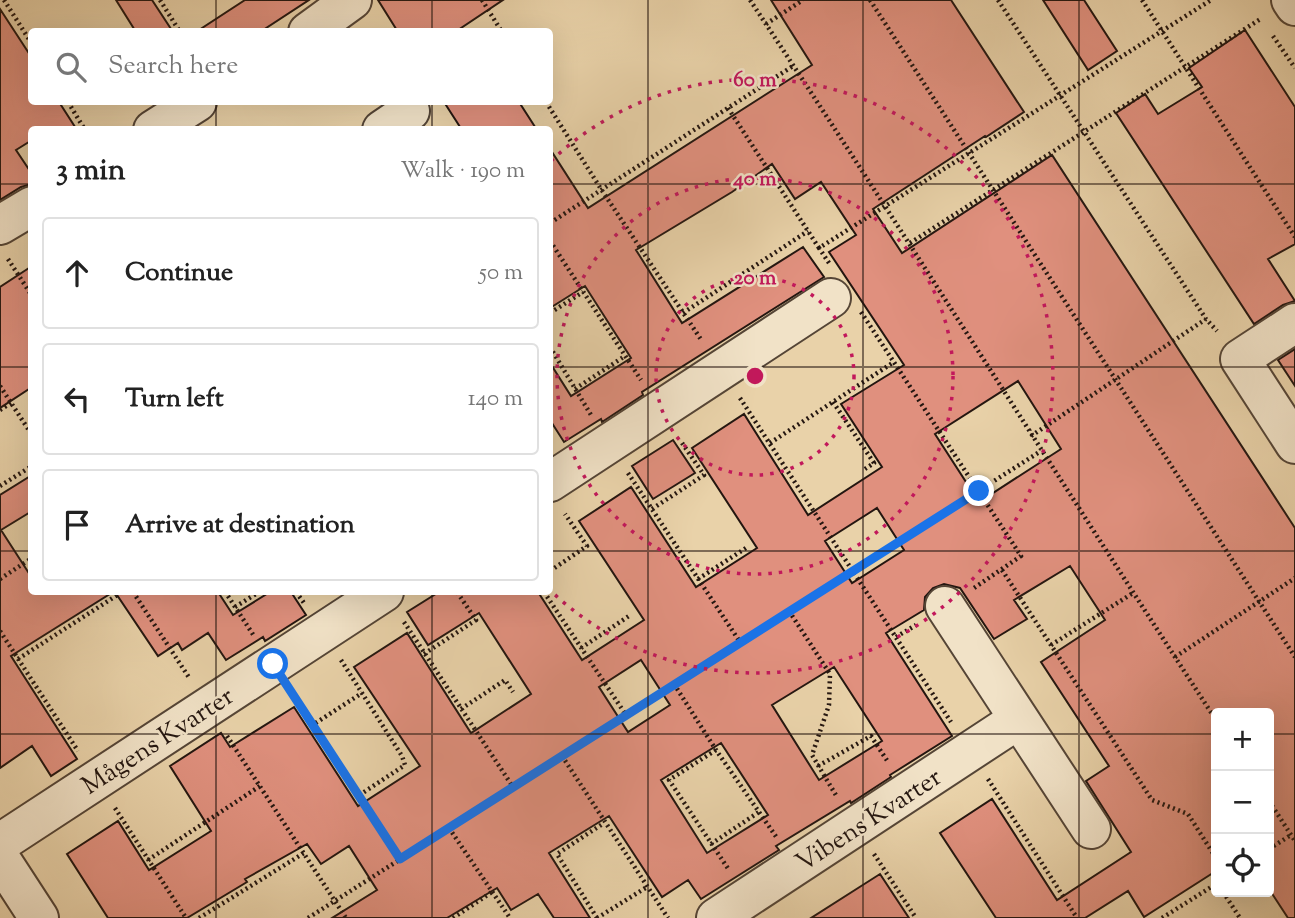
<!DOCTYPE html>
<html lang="en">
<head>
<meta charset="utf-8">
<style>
  :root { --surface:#fff; --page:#f2f2f2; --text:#222; --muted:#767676; --line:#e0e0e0 }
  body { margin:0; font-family:"Sorts Mill Goudy",serif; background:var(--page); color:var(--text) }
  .controls { position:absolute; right:21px; bottom:21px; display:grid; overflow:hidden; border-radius:7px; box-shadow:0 7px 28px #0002 }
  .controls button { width:63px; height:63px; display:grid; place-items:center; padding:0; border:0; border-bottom:2px solid var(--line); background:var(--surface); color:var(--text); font:35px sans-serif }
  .stop { position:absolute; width:21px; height:21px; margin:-16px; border:5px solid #1a73e8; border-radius:50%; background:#fff }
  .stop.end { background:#1a73e8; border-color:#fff; box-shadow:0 2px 7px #0008 }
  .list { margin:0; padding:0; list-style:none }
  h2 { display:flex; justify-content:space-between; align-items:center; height:91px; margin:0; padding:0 28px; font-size:30px }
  h2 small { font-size:23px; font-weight:400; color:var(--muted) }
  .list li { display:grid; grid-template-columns:46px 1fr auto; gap:21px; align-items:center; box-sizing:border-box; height:112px; margin:0 14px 14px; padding:0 14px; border:2px solid var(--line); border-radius:7px }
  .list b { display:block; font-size:26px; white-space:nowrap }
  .list em { font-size:23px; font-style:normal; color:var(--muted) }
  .icon { flex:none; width:38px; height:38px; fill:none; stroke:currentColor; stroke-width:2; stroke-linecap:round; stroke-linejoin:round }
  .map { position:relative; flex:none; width:1295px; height:918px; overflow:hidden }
  .search { position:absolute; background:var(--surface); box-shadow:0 7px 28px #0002; left:28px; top:28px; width:525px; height:77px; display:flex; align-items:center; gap:18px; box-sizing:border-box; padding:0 24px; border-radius:7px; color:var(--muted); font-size:26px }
  .panel { position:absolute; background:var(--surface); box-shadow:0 7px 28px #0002; left:28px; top:126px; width:525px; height:469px; border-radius:7px }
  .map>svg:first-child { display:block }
  .building { fill:#e0907e; stroke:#241610; stroke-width:2; fill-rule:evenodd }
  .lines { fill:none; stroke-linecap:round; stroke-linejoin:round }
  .minor-casing { stroke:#554536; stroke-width:42 }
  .path { stroke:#241610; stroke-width:4.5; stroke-dasharray:2 3.5; stroke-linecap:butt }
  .minor { stroke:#f1e2c7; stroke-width:38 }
  .route { stroke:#1a73e8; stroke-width:9 }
  .grid { fill:none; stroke:#241610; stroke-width:2; stroke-opacity:0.55 }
  .ring { fill:none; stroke:#c2185b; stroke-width:3.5; stroke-dasharray:3.5 7 }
  .labels { text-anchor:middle; stroke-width:5; stroke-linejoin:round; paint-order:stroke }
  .street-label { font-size:26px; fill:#241610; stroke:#f1e2c7 }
  .centre { fill:#c2185b; stroke:#f1e2c7; stroke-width:3.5 }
  .ring-label { font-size:21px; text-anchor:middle; font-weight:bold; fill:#c2185b; stroke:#f1e2c7; stroke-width:5; stroke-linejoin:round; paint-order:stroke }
</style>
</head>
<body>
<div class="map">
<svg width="1295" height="918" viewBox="0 0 1295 918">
  <rect width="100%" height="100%" fill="#e9d2a9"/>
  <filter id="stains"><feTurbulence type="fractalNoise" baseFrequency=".00286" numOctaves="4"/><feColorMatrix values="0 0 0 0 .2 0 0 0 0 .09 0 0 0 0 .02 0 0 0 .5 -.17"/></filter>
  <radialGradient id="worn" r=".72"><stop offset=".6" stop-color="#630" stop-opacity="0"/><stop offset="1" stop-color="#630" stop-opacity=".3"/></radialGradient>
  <path class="building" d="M 116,0 L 152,0 L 173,32 L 136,32 Z
    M 245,0 L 309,0 L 260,32 L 196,32 Z
    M 378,0 L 503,0 L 455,32 L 398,32 Z
    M 771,0 L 951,0 L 1024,112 L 986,137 L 985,136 L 873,209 L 902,253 L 1052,155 L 1295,528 L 1295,918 L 1288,918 L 1269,889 L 1269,713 L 1216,713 L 1216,871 L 1144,917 L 1128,891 L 1085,918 L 996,918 L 940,833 L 992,799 L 1057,900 L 1131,852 L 1086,781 L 1109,766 L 1041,662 L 1105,620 L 1070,566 L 1014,600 L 1027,619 L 994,639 L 960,588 L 944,584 L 933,588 L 925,597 L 924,610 L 886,633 L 952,736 L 890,775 L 891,777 L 851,803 L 850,801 L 776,846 L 779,850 L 701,899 L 688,880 L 662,897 L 609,816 L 549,853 L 590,918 L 554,918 L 538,894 L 511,910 L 497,888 L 447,918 L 332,918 L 377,890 L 349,846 L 321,864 L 307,844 L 245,879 L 247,882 L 187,918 L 108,918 L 67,854 L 118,821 L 149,870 L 211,831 L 170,766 L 221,733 L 230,747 L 294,707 L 358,806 L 420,766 L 354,667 L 407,633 L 471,733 L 531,694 L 479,613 L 428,645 L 407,612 L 439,592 L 538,592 L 582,660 L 644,620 L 579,521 L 631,487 L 696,587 L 757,548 L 692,448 L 744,414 L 808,515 L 882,467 L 841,404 L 904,365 L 829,252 L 856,235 L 821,182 L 795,199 L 772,164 L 732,192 L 636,250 L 682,323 L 803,247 L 824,277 L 642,392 L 643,395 L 602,422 L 601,419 L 564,442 L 550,420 L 550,363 L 571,396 L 631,358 L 585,286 L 550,308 L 550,149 L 588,208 L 812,65 ZM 1018,381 L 1061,449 L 979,502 L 935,434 ZM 877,508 L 904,550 L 852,583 L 825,541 ZM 641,660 L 670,705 L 628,732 L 599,687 ZM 834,667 L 882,741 L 819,780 L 772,705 ZM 721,743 L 768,815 L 707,853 L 661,780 Z
    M 1043,0 L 1084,0 L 1117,51 L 1088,70 Z
    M 0,9 L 32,58 L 32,102 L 59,102 L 77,130 L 32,130 L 32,140 L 16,150 L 32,174 L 32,184 L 21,187 L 0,200 Z
    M 1245,30 L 1295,107 L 1295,244 L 1268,259 L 1295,301 L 1283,305 L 1254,324 L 1116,113 L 1145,94 L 1158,114 L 1202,87 L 1189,68 Z
    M 444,102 L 519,102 L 537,130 L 462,130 Z
    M 32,266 L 32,387 L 0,408 L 0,287 Z
    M 1295,349 L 1295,386 L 1278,360 Z
    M 673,440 L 695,473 L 653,499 L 632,466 Z
    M 32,475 L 32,511 L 1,530 L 32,578 L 32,592 L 113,592 L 11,656 L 77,759 L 51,776 L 32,746 L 0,768 L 0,495 Z
    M 115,592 L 218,592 L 233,615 L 270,592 L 291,592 L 306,615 L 265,641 L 263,637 L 226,660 L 208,633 L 182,650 L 178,643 L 158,656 Z
    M 880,874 L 909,918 L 811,918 Z"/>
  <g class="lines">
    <defs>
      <path id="minor" d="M 1291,0 L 1295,6
        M 308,32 L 352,0
        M 153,130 L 197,102
        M 382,130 L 410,111
        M 0,225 L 32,206
        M 1295,323 L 1240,359 L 1295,444
        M 550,482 L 831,298
        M 945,606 L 1091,829
        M 0,843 L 384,592
        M 0,858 L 39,918
        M 716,918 L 1019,719"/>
    </defs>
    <use href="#minor" class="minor-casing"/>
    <path class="path" d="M 4,0 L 32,44
      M 160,0 L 180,32
      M 482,0 L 502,32
      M 750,0 C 908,238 1060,481 1216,720
      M 870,0 L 1295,657
      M 998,0 L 1206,319 L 1217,331
      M 1142,0 L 1295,237
      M 766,24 L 803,0
      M 1273,36 L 1295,68
      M 68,102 L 85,130
      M 546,102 L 601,189 L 702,341
      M 728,108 L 819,248
      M 550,223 L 793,66
      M 550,241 L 641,380
      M 910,243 L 1262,18
      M 8,259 L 32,296
      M 829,263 L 819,248 L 1211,0
      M 861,312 L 1021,556 L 974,588
      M 550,313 L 583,292
      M 683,313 L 808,231
      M 550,347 L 591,415
      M 0,386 L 32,435
      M 575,389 L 625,356
      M 740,398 L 951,722
      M 833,402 L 874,463 L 865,469
      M 0,410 L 11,403
      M 1031,436 L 1206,319
      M 770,443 L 894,362
      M 628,473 L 740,642
      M 0,486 L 32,466
      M 652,509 L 704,475 L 680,440
      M 1002,570 L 1152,800 L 1188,814 L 1216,858
      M 550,571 L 587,546 L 565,514
      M 0,579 L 32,558
      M 698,579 L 746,548
      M 133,592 L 190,679
      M 296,592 L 304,603
      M 544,592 L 626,715
      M 228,596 L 254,636
      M 235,607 L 259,592
      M 789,611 L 830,674 L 829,705 L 812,755 L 837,797
      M 404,622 L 513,787
      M 0,631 L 78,751
      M 896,637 L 916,625
      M 1051,645 L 1133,593
      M 581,648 L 629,616
      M 424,654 L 476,620 L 457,592
      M 1175,657 L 1295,578
      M 18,659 L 122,592
      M 341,660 L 402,756 L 405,765 L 358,796
      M 674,684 L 716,750 L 777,838
      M 291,693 L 400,859
      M 461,709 L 505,680 L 513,692
      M 311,726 L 362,693
      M 227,736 L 346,918
      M 716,750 L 669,780 L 729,870
      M 562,756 L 668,918
      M 818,766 L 871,736 L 888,762
      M 988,779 L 1077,918
      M 1269,801 L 1295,841
      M 115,808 L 186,918
      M 449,828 L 510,918
      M 711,844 L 759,812
      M 1269,849 L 1291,835
      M 874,854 L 916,918
      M 148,860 L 260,786
      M 1223,892 L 1240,918
      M 199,918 L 304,853
      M 308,918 L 1041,451
      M 453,918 L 492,892
      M 597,918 L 557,854 L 604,823
      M 597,918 L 647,887
      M 1162,918 L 1216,884"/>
    <use href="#minor" class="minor"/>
  </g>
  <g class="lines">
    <path class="route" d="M 273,664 L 400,859 L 979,491"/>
  </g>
  <path class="grid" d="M 216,0 L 216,32M 432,0 L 432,32M 648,0 L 648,918M 863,0 L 863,918M 1079,0 L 1079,918M 216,102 L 216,130M 432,102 L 432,130M 0,184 L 32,184M 550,184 L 1295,184M 0,367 L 32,367M 550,367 L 1295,367M 0,551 L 32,551M 550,551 L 1295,551M 216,592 L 216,918M 432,592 L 432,918M 0,734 L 1216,734M 1269,734 L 1295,734"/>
  <g class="ring">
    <circle cx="755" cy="376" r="99"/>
    <circle cx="755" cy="376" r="198"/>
    <path d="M551 161A297 297 0 1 1 551 591"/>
  </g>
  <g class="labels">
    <g class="street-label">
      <text transform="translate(157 740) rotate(-33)" y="9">Mågens Kvarter</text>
      <text transform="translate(868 819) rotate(-33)" y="9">Vibens Kvarter</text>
    </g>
  </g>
  <circle cx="755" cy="376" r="10" class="centre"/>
  <g class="ring-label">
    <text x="755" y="86">60 m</text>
    <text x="755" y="185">40 m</text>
    <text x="755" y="284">20 m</text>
  </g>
  <rect width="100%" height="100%" filter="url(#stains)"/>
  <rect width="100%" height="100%" fill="url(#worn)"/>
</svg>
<div class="controls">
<button>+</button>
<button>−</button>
<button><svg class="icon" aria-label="locate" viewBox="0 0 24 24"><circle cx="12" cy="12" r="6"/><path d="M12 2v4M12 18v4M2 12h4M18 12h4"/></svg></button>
</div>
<div class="stop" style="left:273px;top:664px"></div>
<div class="stop end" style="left:979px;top:491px"></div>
<div class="search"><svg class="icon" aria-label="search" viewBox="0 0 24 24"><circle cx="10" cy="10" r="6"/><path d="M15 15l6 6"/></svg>Search here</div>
<section class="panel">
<h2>3 min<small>Walk · 190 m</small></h2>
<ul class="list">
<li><svg class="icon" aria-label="ahead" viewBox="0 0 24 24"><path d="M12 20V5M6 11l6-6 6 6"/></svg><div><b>Continue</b></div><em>50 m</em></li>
<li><svg class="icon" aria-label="left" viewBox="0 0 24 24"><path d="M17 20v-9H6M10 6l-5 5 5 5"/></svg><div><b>Turn left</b></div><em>140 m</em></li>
<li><svg class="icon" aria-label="arrive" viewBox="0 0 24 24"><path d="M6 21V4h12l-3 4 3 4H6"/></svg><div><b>Arrive at destination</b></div></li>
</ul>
</section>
</div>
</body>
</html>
